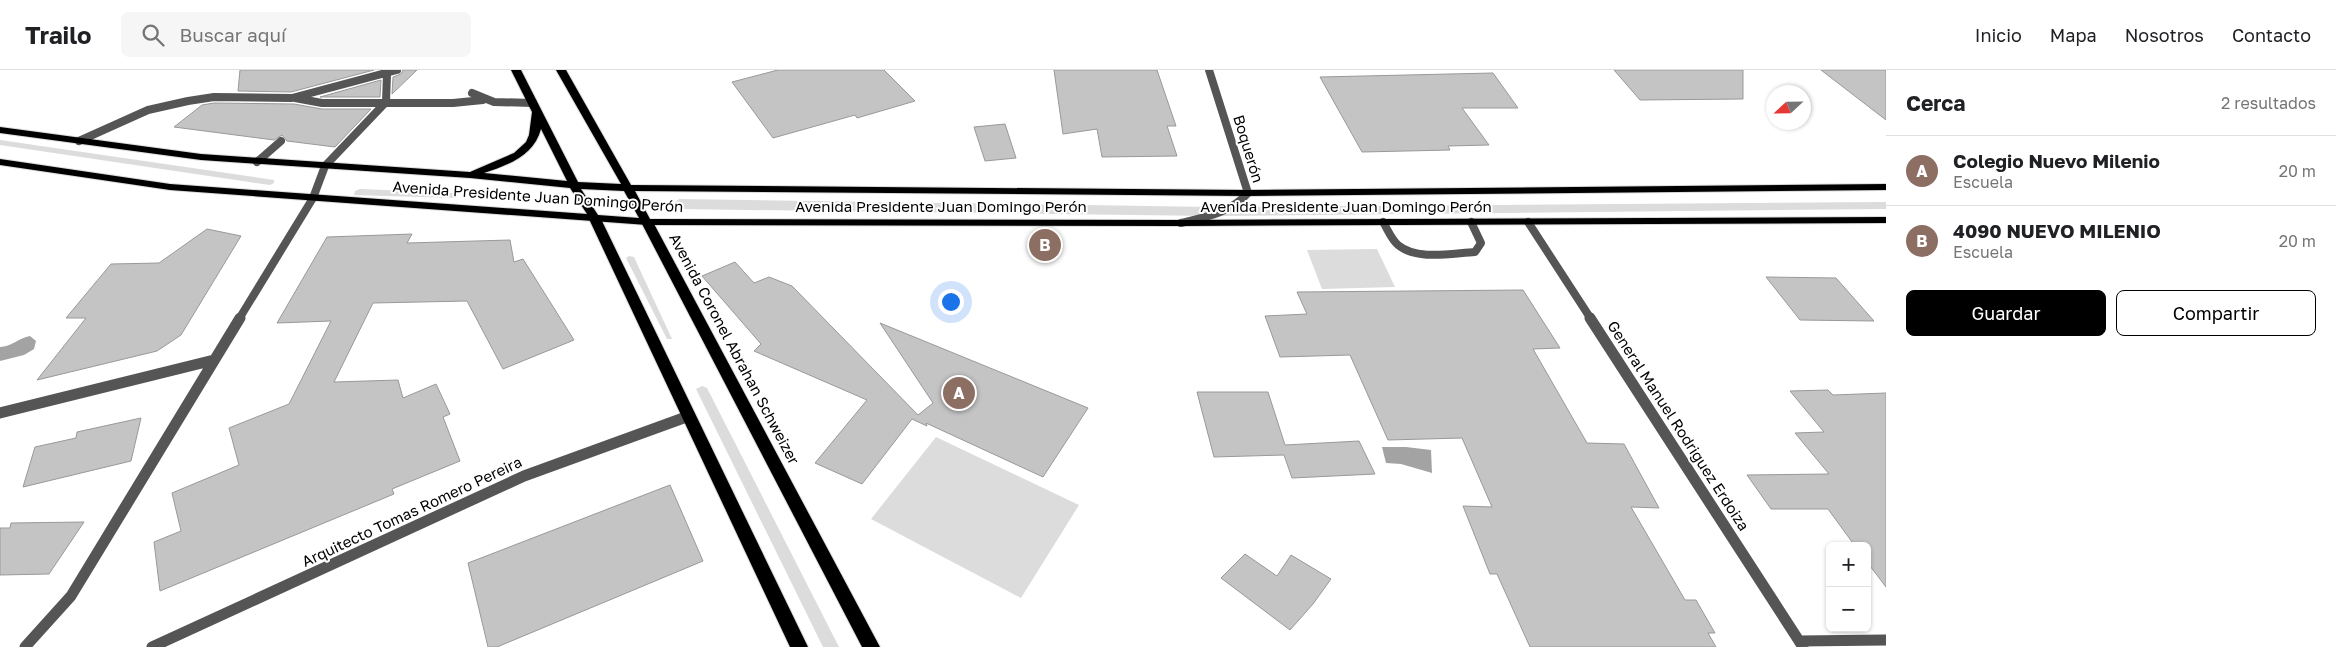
<!DOCTYPE html>
<html lang="es">
<head>
<meta charset="utf-8">
<style>
  :root { --surface:#fff; --page:#f6f6f6; --text:#202124; --muted:#757577; --line:#e0e0e0; --accent:#000 }
  body { margin:0; font-family:"Golos Text",sans-serif; background:var(--page); color:var(--text) }
  .controls { position:absolute; right:15px; bottom:15px; display:grid; overflow:hidden; border-radius:8px; box-shadow:0 1px 4px #0004 }
  .controls button { width:45px; height:45px; display:grid; place-items:center; padding:0; border:0; border-bottom:1px solid var(--line); background:var(--surface); color:var(--text); font:25px sans-serif }
  .compass { position:absolute; left:1766px; top:15px; width:45px; height:45px; border-radius:50%; background:var(--surface); box-shadow:0 1px 4px #0004; rotate:248deg }
  .you { position:absolute; left:950px; top:231px; width:18px; height:18px; margin:-12px; border:4px solid #fff; border-radius:50%; background:#1a73e8; box-shadow:0 0 0 8px #1a73e833 }
  .badge { display:grid; place-items:center; width:32px; height:32px; border-radius:50%; background:var(--accent); color:#fff; font-size:16px; font-weight:700 }
  .pin { position:absolute; translate:-50% -50%; border:2px solid #fff; box-shadow:0 1px 5px #0006 }
  .list { margin:0; padding:0; list-style:none }
  h2 { display:flex; justify-content:space-between; align-items:center; height:65px; margin:0; padding:0 20px; font-size:21px }
  h2 small { font-size:16px; font-weight:400; color:var(--muted) }
  .list li { display:grid; grid-template-columns:32px 1fr auto; gap:15px; align-items:center; box-sizing:border-box; height:70px; padding:0 20px; border-top:1px solid var(--line) }
  .list b { display:block; font-size:19px; white-space:nowrap }
  .list p { margin:0; font-size:16px; white-space:nowrap; color:var(--muted) }
  .list em { font-size:16px; font-style:normal; color:var(--muted) }
  .actions { display:flex; gap:10px; padding:15px 20px }
  .actions a { flex:1; padding:11px 0; border:1px solid var(--accent); border-radius:8px; text-align:center; font-size:18px; color:var(--accent) }
  .actions .main { background:var(--accent); color:#fff }
  .icon { flex:none; width:28px; height:28px; fill:none; stroke:currentColor; stroke-width:2; stroke-linecap:round; stroke-linejoin:round }
  .map { position:relative; flex:none; width:1886px; height:577px; overflow:hidden }
  header { display:flex; align-items:center; gap:30px; box-sizing:border-box; height:70px; padding:0 25px; background:var(--surface); border-bottom:1px solid var(--line) }
  header strong { font-size:24px }
  nav { display:flex; gap:28px; margin-inline-start:auto; font-size:18px }
  .search { width:350px; height:45px; background:var(--page); display:flex; align-items:center; gap:12px; box-sizing:border-box; padding:0 18px; border-radius:8px; color:var(--muted); font-size:19px }
  main { display:flex }
  aside { flex:1; background:var(--surface) }
  .map>svg:first-child { display:block }
  .green { fill:#dcdcdc }
  .water { fill:#a3a3a3 }
  .building { fill:#c4c4c4; stroke:#999 }
  .lines { fill:none; stroke-linecap:round; stroke-linejoin:round }
  .primary-casing { stroke:#dbdbdb; stroke-width:2 }
  .trunk-casing { stroke:#dbdbdb; stroke-width:2 }
  .service { stroke:#555; stroke-width:8 }
  .minor-far1 { stroke:#555; stroke-width:8 }
  .minor { stroke:#555; stroke-width:11 }
  .primary { fill:#000; fill-rule:evenodd }
  .trunk { fill:#000; fill-rule:evenodd }
  .labels { text-anchor:middle; stroke-width:4; stroke-linejoin:round; paint-order:stroke }
  .street-label { font-size:15px; fill:#000; stroke:#fff }
</style>
</head>
<body>
<header>
<strong>Trailo</strong>
<div class="search"><svg class="icon" aria-label="search" viewBox="0 0 24 24"><circle cx="10" cy="10" r="6"/><path d="M15 15l6 6"/></svg>Buscar aquí</div>
<nav><a>Inicio</a><a>Mapa</a><a>Nosotros</a><a>Contacto</a></nav>
</header>
<main>
<div class="map">
<svg width="1886" height="577" viewBox="0 0 1886 577">
  <rect width="100%" height="100%" fill="#fff"/>
  <path class="green" d="M 0,70 L 274,110 L 274,113 L 270,115 L 0,75 Z
    M 360,119 L 456,123 L 458,125 L 453,128 L 354,125 L 355,121 Z
    M 679,129 L 1213,137 L 1886,132 L 1886,139 L 1213,146 L 677,139 L 672,134 Z
    M 1377,179 L 1395,217 L 1322,219 L 1307,180 Z
    M 629,186 L 634,187 L 672,269 L 667,269 L 626,188 Z
    M 702,316 L 707,318 L 839,577 L 823,577 L 697,321 L 696,319 Z
    M 936,367 L 1079,435 L 1021,528 L 871,449 Z"/>
  <path class="water" d="M 30,266 L 36,271 L 34,279 L 24,285 L 0,291 L 0,277 C 11,277 19,268 30,266 Z
    M 1382,377 L 1406,377 L 1431,380 L 1432,403 L 1401,394 L 1386,393 Z"/>
  <path class="building" d="M 240,0 L 374,0 L 291,22 L 238,21 Z
    M 403,0 L 417,0 L 392,24 L 393,7 L 401,4 Z
    M 778,0 L 884,0 L 915,31 L 857,48 L 855,45 L 773,68 L 732,12 Z
    M 1054,0 L 1157,0 L 1176,56 L 1167,56 L 1177,86 L 1102,87 L 1097,59 L 1063,64 Z
    M 1614,0 L 1743,0 L 1743,29 L 1640,30 Z
    M 1821,0 L 1886,0 L 1886,50 Z
    M 1493,3 L 1518,38 L 1462,38 L 1489,75 L 1448,76 L 1450,80 L 1362,82 L 1320,7 Z
    M 381,10 L 380,27 L 320,27 Z
    M 214,33 L 294,34 L 322,39 L 371,39 L 335,77 L 287,71 L 282,65 L 274,70 L 174,57 L 202,35 Z
    M 1005,54 L 1016,88 L 985,91 L 974,57 Z
    M 207,159 L 241,166 L 181,265 L 157,281 L 37,310 L 86,248 L 66,248 L 111,194 L 159,193 Z
    M 412,164 L 407,173 L 510,170 L 514,192 L 523,189 L 574,270 L 503,299 L 467,231 L 373,233 L 334,312 L 398,310 L 403,328 L 436,314 L 450,344 L 443,347 L 460,391 L 392,419 L 394,424 L 160,521 L 154,472 L 181,461 L 172,423 L 239,395 L 229,358 L 289,334 L 331,251 L 277,253 L 327,167 Z
    M 735,192 L 754,213 L 769,207 L 792,216 L 918,345 L 933,333 L 880,253 L 1088,338 L 1043,407 L 926,353 L 927,356 L 912,349 L 862,414 L 815,393 L 867,330 L 754,281 L 761,274 L 702,206 Z
    M 1766,207 L 1836,208 L 1874,251 L 1800,250 Z
    M 1523,220 L 1560,278 L 1533,279 L 1587,373 L 1624,374 L 1659,438 L 1631,437 L 1685,530 L 1696,530 L 1715,563 L 1708,563 L 1716,577 L 1530,577 L 1497,504 L 1490,504 L 1463,436 L 1492,437 L 1462,368 L 1388,370 L 1350,285 L 1280,287 L 1265,246 L 1307,244 L 1297,222 Z
    M 1828,320 L 1833,325 L 1886,323 L 1886,517 L 1867,492 L 1867,476 L 1855,476 L 1828,439 L 1771,439 L 1747,405 L 1829,404 L 1795,363 L 1824,362 L 1790,321 Z
    M 1197,322 L 1268,322 L 1285,375 L 1359,371 L 1375,404 L 1292,408 L 1284,385 L 1214,387 Z
    M 141,348 L 131,391 L 23,417 L 35,377 L 76,368 L 77,362 Z
    M 670,415 L 703,491 L 497,577 L 488,577 L 468,493 Z
    M 84,452 L 49,504 L 0,505 L 0,458 L 10,458 L 11,453 Z
    M 1245,484 L 1277,506 L 1291,485 L 1331,509 L 1313,534 L 1290,560 L 1221,508 Z"/>
  <g class="lines">
    <defs>
      <path id="primary" d="M 511,0 L 521,0 L 578,112 L 621,114 L 556,0 L 566,0 L 631,115 L 1248,120 L 1886,114 L 1886,120 L 1248,126 L 635,121 L 650,149 L 1181,150 L 1886,147 L 1886,153 L 1181,156 L 647,155 L 170,120 L 0,95 L 0,89 L 170,114 L 587,144 L 570,118 L 470,108 L 201,90 L 0,63 L 0,57 L 201,84 L 470,102 L 514,83 L 526,72 L 529,65 L 532,42 ZM 541,59 L 567,111 L 484,103 C 508,95 534,86 541,59 ZM 581,119 L 624,121 L 639,148 L 598,145 Z"/>
      <path id="trunk" d="M 595,145 L 601,149 L 808,577 L 790,577 L 589,149 Z
        M 647,148 L 653,152 L 880,577 L 862,577 L 641,152 Z"/>
    </defs>
    <use href="#primary" class="primary-casing"/>
    <use href="#trunk" class="trunk-casing"/>
    <path class="service" d="M 472,23 L 494,32 L 533,33
      M 295,28 L 322,33 L 453,33 L 483,30
      M 79,71 L 148,40 L 188,31 L 214,27 L 292,28 L 397,0
      M 257,92 L 281,71
      M 325,96 L 386,32 L 387,4
      M 1383,152 C 1388,160 1391,169 1398,175 C 1417,191 1453,183 1475,182 L 1481,173 L 1471,152"/>
    <path class="minor-far1" d="M 1528,152 L 1591,249
      M 1181,153 C 1206,147 1230,143 1248,123 L 1209,0
      M 239,249 L 313,128 L 325,96"/>
    <path class="minor" d="M 1590,248 L 1803,577
      M 0,343 L 214,290
      M 1799,571 L 1886,570
      M 25,577 L 71,526 L 240,248
      M 152,577 L 524,406 L 689,346"/>
    <use href="#primary" class="primary"/>
    <use href="#trunk" class="trunk"/>
  </g>
  <g class="labels">
    <g class="street-label">
      <text transform="translate(1248 79) rotate(73)" y="5">Boquerón</text>
      <text transform="translate(538 127) rotate(4)" y="5">Avenida Presidente Juan Domingo Perón</text>
      <text x="941" y="142">Avenida Presidente Juan Domingo Perón</text>
      <text x="1346" y="142">Avenida Presidente Juan Domingo Perón</text>
      <text transform="translate(734 279) rotate(62)" y="5">Avenida Coronel Abrahan Schweizer</text>
      <text transform="translate(1678 356) rotate(57)" y="5">General Manuel Rodriguez Erdoiza</text>
      <text transform="translate(412 442) rotate(-25)" y="5">Arquitecto Tomas Romero Pereira</text>
    </g>
  </g>
</svg>
<div class="controls">
<button>+</button>
<button>−</button>
</div>
<svg class="compass" viewBox="-18 -18 36 36"><path d="M0-13l5 13h-10z" fill="#e53935"/><path d="M0 13l5-13h-10z" fill="#757577"/></svg>
<div class="you"></div>
<div class="pin badge" style="left:959px;top:323px;background:#8d6e63">A</div>
<div class="pin badge" style="left:1045px;top:175px;background:#8d6e63">B</div>
</div>
<aside>
<h2>Cerca<small>2 resultados</small></h2>
<ul class="list">
<li><span class="badge" style="background:#8d6e63">A</span><div><b>Colegio Nuevo Milenio</b><p>Escuela</p></div><em>20 m</em></li>
<li><span class="badge" style="background:#8d6e63">B</span><div><b>4090 NUEVO MILENIO</b><p>Escuela</p></div><em>20 m</em></li>
</ul>
<div class="actions"><a class="main">Guardar</a><a>Compartir</a></div>
</aside>
</main>
</body>
</html>
